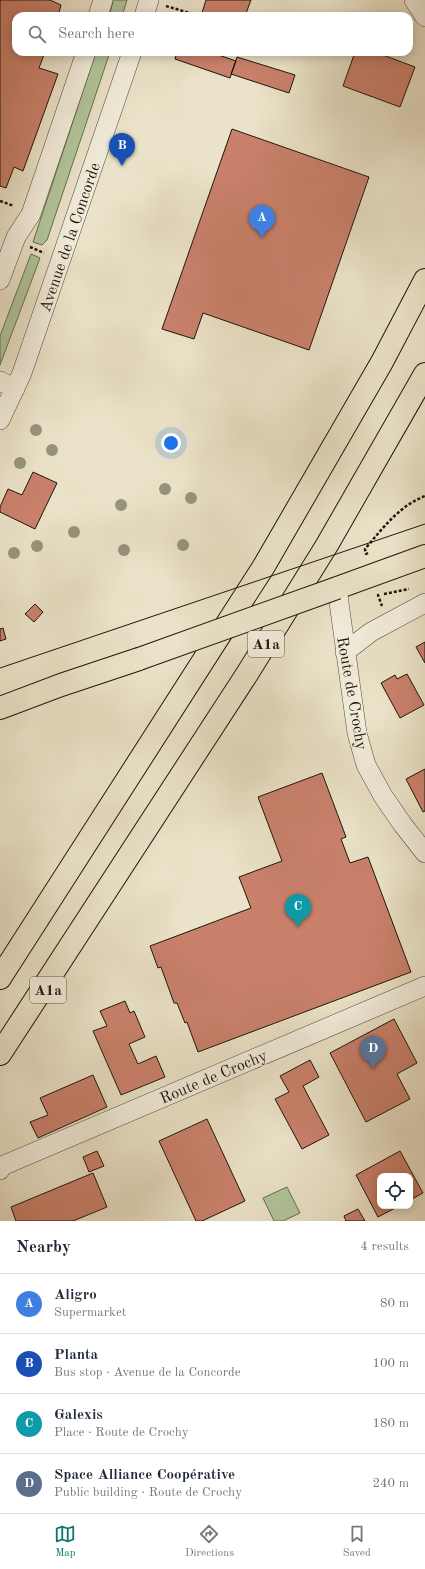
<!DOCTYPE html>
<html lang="en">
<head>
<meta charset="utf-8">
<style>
  :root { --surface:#fff; --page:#f6f6f7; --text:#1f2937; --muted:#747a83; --line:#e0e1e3; --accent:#0f766e }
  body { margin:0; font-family:"Old Standard TT",serif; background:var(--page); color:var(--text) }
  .controls { position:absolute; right:12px; bottom:12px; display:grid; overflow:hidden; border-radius:8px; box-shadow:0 2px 10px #0003 }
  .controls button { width:36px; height:36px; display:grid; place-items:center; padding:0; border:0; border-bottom:1px solid var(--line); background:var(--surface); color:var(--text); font:20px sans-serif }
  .you { position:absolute; left:171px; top:443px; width:14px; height:14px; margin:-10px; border:3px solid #fff; border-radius:50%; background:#1a73e8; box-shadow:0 0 0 6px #1a73e833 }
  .badge { display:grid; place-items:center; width:26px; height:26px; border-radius:50%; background:var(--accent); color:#fff; font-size:13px; font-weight:700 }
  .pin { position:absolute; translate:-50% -33px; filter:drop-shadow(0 1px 2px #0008) }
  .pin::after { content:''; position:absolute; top:21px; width:14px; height:12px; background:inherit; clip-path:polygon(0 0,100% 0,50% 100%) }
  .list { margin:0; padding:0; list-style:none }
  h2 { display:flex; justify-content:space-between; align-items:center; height:52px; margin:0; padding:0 16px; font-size:17px }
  h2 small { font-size:13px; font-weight:400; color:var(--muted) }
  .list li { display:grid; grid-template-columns:26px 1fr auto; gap:12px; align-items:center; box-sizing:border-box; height:60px; padding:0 16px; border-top:1px solid var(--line) }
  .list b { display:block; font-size:15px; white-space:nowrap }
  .list p { margin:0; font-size:13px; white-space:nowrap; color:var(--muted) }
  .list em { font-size:13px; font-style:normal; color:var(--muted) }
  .icon { flex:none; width:22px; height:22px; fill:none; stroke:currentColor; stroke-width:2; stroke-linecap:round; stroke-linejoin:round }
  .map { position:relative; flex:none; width:425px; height:1221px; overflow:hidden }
  .search { position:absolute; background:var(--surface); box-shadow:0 2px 10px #0003; left:12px; right:12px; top:12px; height:44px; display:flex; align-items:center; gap:10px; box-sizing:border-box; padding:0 14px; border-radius:12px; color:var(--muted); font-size:15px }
  .sheet { height:292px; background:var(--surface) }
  nav { display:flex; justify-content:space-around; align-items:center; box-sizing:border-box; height:56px; border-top:1px solid var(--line); background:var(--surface); font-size:11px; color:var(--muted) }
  nav a { display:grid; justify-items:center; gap:2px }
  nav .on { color:var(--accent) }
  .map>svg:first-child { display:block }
  .green { fill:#b2c59b; stroke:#676d53 }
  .building { fill:#ca816c; stroke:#1c150b }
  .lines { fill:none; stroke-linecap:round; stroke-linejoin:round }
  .minor-casing { stroke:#50483a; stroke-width:20 }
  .major-casing { stroke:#1c150b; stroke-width:24 }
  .highway-casing { stroke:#1c150b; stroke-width:24 }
  .path { stroke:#1c150b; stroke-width:2.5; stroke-dasharray:3 2; stroke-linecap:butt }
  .minor { stroke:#f2eddc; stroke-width:19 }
  .major { stroke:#ebe3c9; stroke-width:22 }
  .highway { stroke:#ebe3c9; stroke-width:22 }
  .tram { stroke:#1c150b; stroke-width:1 }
  .major-bridge-casing { stroke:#1c150b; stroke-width:24; stroke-linecap:butt }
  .major-bridge { stroke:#ebe3c9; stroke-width:22 }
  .tree { fill:#96947c }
  .labels { text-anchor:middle; stroke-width:3; stroke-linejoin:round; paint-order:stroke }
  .shield { fill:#f2eddc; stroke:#5c564a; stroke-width:1 }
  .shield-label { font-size:15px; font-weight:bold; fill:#1c150b }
  .street-label { font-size:16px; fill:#1c150b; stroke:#f2eddc }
</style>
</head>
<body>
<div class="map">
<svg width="425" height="1221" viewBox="0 0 425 1221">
  <rect width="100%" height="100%" fill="#ebe3c9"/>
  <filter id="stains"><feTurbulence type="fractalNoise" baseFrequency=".005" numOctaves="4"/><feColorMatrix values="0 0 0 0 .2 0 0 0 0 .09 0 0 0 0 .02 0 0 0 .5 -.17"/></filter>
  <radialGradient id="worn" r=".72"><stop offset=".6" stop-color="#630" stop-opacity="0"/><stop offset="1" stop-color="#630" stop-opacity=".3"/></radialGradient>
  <path class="green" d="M 108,0 L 127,0 L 122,16 L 109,16 L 113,2 Z
    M 96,52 L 110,52 L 47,240 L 42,245 L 33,242 Z
    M 31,254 L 40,258 L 0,365 L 0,336 Z
    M 287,1187 L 300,1213 L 283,1221 L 274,1221 L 263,1198 Z"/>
  <path class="building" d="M 0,0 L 50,0 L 61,5 L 58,16 L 16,16 L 16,52 L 45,52 L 39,68 L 58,74 L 23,171 L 14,167 L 6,188 L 0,186 Z
    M 206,0 L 251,0 L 245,16 L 201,16 Z
    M 177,52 L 210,52 L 236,61 L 230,78 L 175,59 Z
    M 355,52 L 375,52 L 415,67 L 400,107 L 343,86 Z
    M 237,57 L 295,75 L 289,93 L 231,74 Z
    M 232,129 L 369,177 L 309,350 L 203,313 L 194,339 L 162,329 Z
    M 33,472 L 57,483 L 35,529 L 0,512 L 0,507 L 8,489 L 22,495 Z
    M 35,604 L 43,612 L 34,622 L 25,614 Z
    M 3,628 L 6,639 L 0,641 L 0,629 Z
    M 425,642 L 425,663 L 416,647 Z
    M 407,674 L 424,705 L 400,718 L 381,683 L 395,675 L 397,679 Z
    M 425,769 L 425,811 L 423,812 L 406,779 Z
    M 322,773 L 346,837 L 341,839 L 350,863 L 368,857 L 411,972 L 198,1052 L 187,1022 L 185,1023 L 177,1003 L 174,1003 L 161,967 L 158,968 L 150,946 L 251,908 L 239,877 L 282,861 L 258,797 Z
    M 125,1001 L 130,1013 L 134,1011 L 145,1037 L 129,1044 L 138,1064 L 156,1056 L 165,1077 L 121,1095 L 93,1031 L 107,1026 L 100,1011 Z
    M 394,1019 L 417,1063 L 397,1074 L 410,1099 L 366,1122 L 330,1053 Z
    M 310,1060 L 319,1077 L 303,1086 L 329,1135 L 302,1149 L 275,1099 L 289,1092 L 280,1076 Z
    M 93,1075 L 107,1107 L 38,1138 L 30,1122 L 48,1115 L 40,1098 Z
    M 207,1119 L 245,1201 L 202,1221 L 196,1221 L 159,1141 Z
    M 97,1151 L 104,1166 L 89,1172 L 83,1157 Z
    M 400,1151 L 423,1193 L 410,1200 L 410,1176 L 380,1176 L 380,1206 L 399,1206 L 378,1217 L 356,1175 Z
    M 93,1173 L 107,1207 L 73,1221 L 16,1221 L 11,1207 Z
    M 358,1209 L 365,1221 L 346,1221 L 344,1216 Z"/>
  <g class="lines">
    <defs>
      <path id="minor" d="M 414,0 L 425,17
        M 98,16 L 103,0
        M 144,16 L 149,0
        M 0,280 L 16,237 L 31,214 L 86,52
        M 0,381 L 15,389
        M 0,420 L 22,373 L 132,52
        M 337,588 L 357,733 L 366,765 L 383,796 L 403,825 L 425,853
        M 345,652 L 371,632 L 425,603
        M 0,1170 L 2,1166 L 425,986"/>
      <path id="major" d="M 337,588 L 425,556
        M 0,708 L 61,685 L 139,659"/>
      <path id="highway" d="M 0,978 L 264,566 L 382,362 L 425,280
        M 0,1054 L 247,674 L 327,545 L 425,374"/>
    </defs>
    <use href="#minor" class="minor-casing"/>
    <use href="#major" class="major-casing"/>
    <use href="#highway" class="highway-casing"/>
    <path class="path" d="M 166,6 L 200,16
      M 0,201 L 14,206
      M 30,247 L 44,253
      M 368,553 L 366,554 L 365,549 C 383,528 399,506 425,496
      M 384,594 L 409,589
      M 379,595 L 378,595 L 382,606"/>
    <use href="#minor" class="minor"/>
    <use href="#major" class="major"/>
    <use href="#highway" class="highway"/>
    <path class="tram" d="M 0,668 L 425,524"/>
    <defs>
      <path id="major-bridge" d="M 139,659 L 337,588"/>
    </defs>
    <use href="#major-bridge" class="major-bridge-casing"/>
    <use href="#major-bridge" class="major-bridge"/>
  </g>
  <g class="tree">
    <circle cx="36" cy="430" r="6"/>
    <circle cx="52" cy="450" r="6"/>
    <circle cx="20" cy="463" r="6"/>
    <circle cx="165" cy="489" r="6"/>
    <circle cx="191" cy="498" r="6"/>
    <circle cx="121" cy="505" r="6"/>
    <circle cx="74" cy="532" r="6"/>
    <circle cx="183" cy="545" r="6"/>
    <circle cx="37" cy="546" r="6"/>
    <circle cx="124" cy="550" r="6"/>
    <circle cx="14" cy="553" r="6"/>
  </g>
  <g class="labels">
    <g class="shield">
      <rect x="248" y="631" width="36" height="26" rx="3"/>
      <rect x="30" y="977" width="36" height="26" rx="3"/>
    </g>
    <g class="shield-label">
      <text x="266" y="649">A1a</text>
      <text x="48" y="995">A1a</text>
    </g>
    <g class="street-label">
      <text transform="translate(69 237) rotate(-71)" y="6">Avenue de la Concorde</text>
      <text transform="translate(353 693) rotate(80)" y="6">Route de Crochy</text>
      <text transform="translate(213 1076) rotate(-23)" y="6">Route de Crochy</text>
    </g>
  </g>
  <rect width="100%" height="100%" filter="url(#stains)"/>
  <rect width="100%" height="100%" fill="url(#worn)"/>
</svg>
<div class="controls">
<button><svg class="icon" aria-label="locate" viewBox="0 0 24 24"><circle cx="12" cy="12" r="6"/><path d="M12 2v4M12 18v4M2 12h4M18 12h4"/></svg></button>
</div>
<div class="you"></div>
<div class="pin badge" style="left:262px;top:238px;background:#3f7fe0">A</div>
<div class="pin badge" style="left:122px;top:166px;background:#1a4fb4">B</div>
<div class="pin badge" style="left:298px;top:927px;background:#0f9aa8">C</div>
<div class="pin badge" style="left:373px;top:1069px;background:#5c6f8a">D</div>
<div class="search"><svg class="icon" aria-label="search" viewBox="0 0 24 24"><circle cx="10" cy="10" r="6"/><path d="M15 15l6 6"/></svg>Search here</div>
</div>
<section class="sheet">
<h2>Nearby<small>4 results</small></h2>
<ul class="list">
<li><span class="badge" style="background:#3f7fe0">A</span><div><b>Aligro</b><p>Supermarket</p></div><em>80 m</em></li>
<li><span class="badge" style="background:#1a4fb4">B</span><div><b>Planta</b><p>Bus stop · Avenue de la Concorde</p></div><em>100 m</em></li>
<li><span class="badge" style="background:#0f9aa8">C</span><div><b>Galexis</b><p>Place · Route de Crochy</p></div><em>180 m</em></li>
<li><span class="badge" style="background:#5c6f8a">D</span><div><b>Space Alliance Coopérative</b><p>Public building · Route de Crochy</p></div><em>240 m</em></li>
</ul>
</section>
<nav>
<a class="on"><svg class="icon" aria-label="map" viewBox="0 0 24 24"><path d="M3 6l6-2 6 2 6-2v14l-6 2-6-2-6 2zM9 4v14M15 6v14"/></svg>Map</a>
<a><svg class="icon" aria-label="directions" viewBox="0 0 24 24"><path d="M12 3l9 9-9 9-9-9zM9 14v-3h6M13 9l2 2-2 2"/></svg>Directions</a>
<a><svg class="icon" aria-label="saved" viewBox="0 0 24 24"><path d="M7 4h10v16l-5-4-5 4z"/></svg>Saved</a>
</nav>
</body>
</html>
